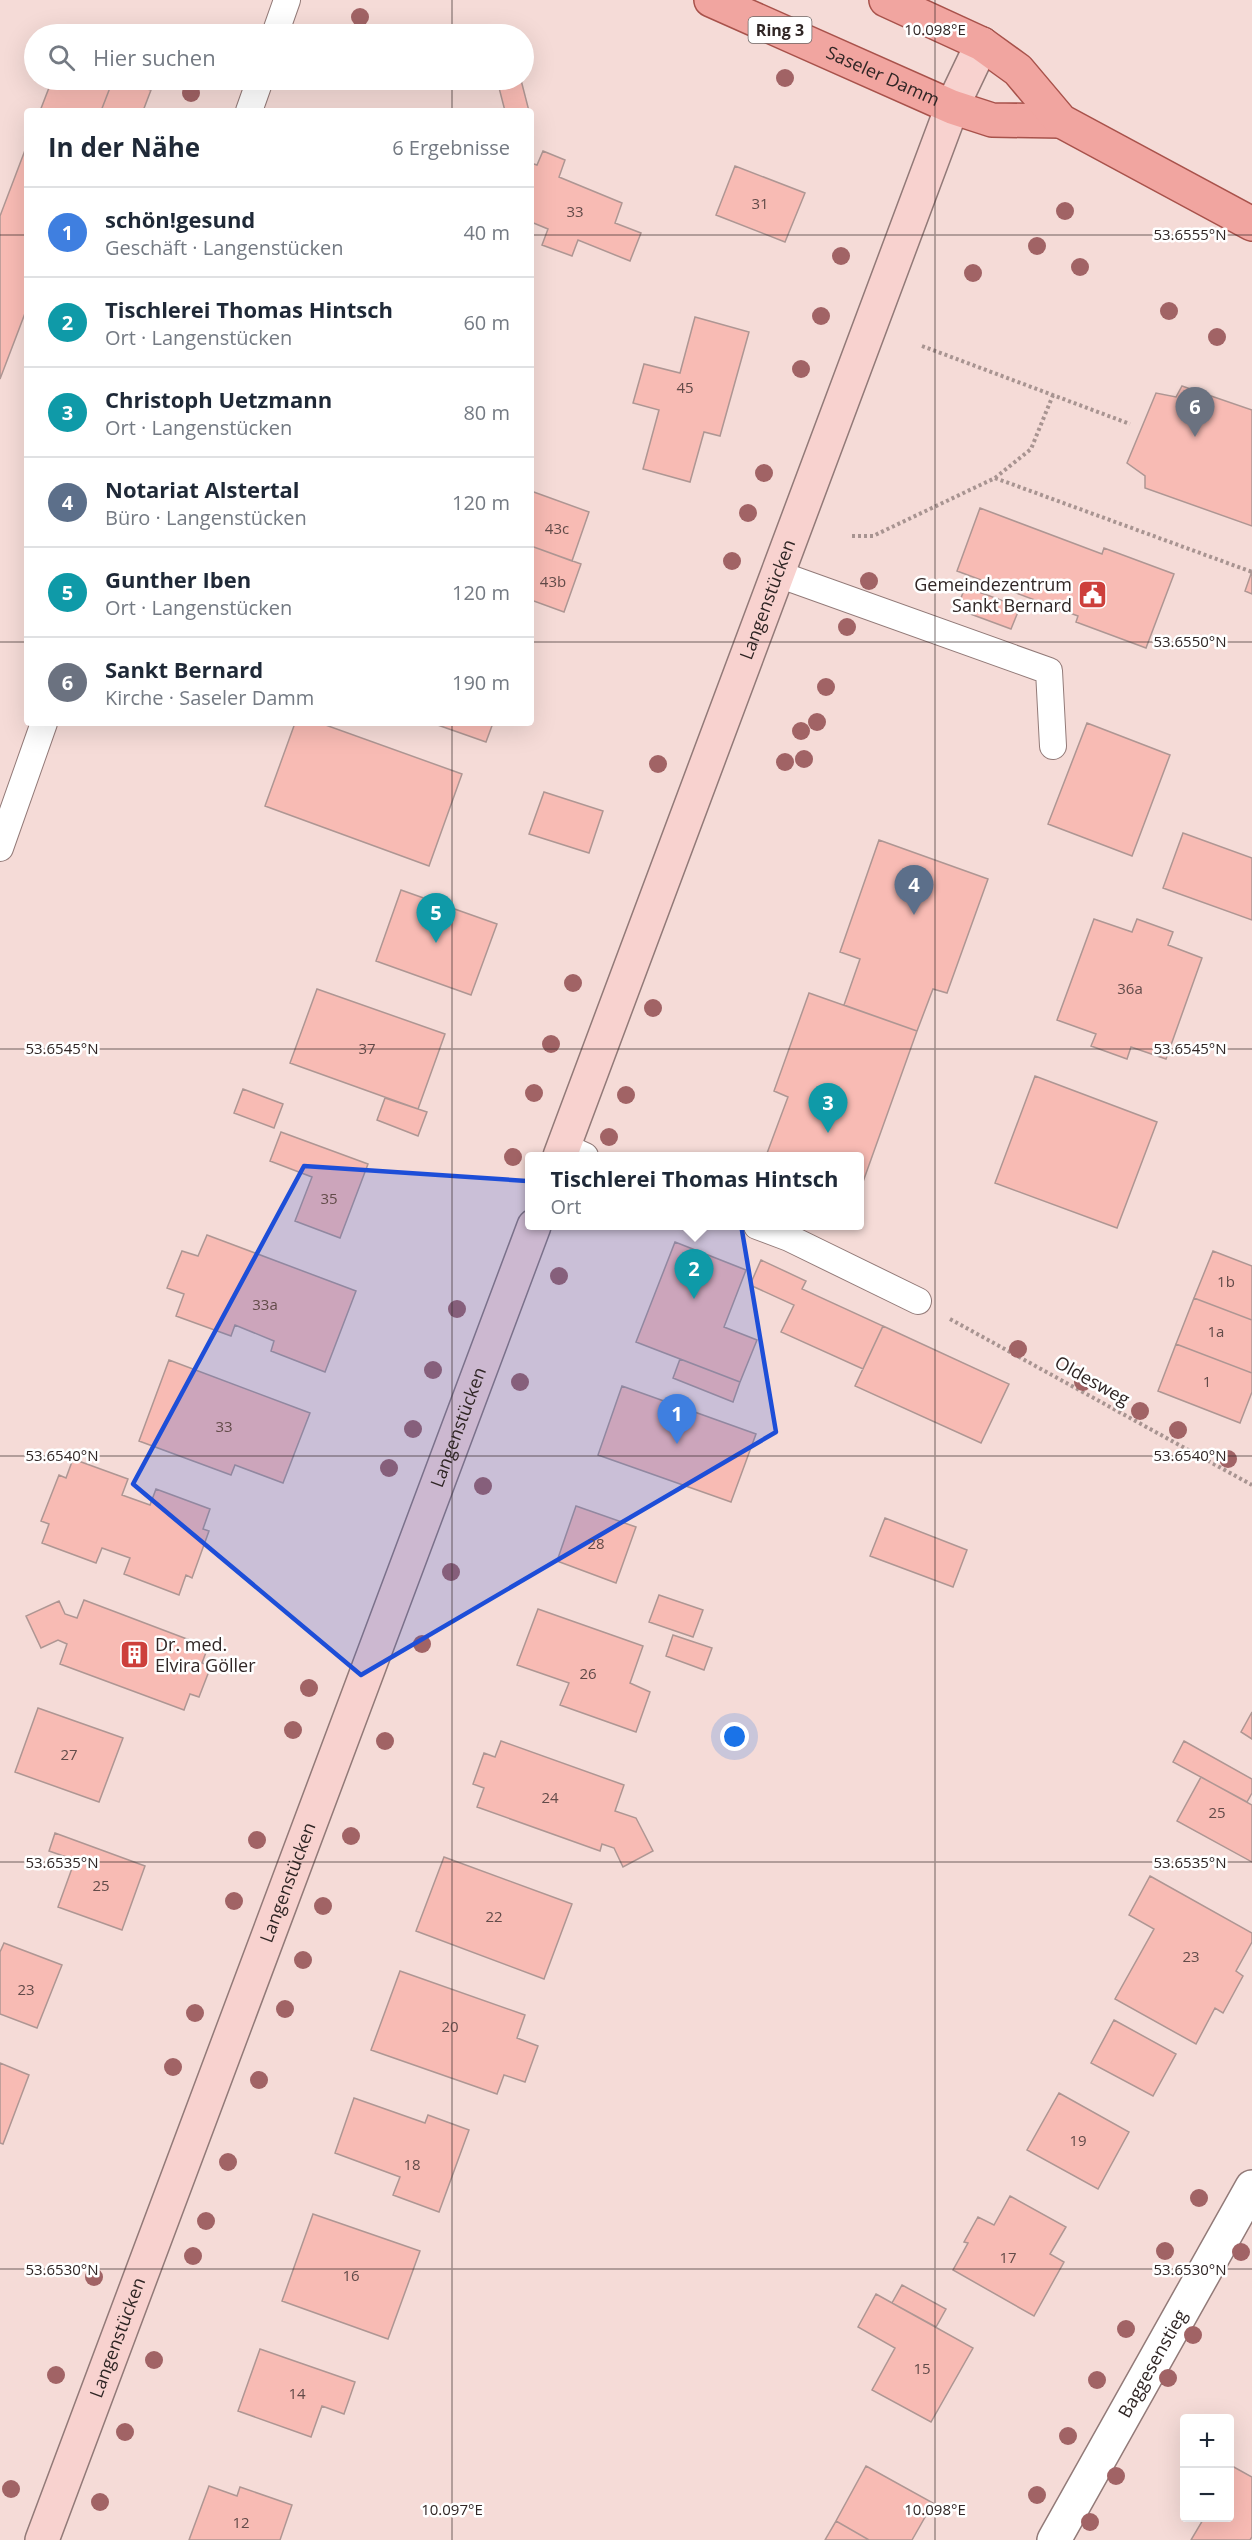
<!DOCTYPE html>
<html lang="de">
<head>
<meta charset="utf-8">
<style>
  :root { --surface:#fff; --page:#f2f2f3; --text:#1f2937; --muted:#747a83; --line:#e0e1e3; --accent:#2563eb }
  body { margin:0; font-family:"Open Sans",sans-serif; background:var(--page); color:var(--text) }
  .controls { position:absolute; right:18px; bottom:18px; display:grid; overflow:hidden; border-radius:6px; box-shadow:0 6px 24px #0002 }
  .controls button { width:54px; height:54px; display:grid; place-items:center; padding:0; border:0; border-bottom:2px solid var(--line); background:var(--surface); color:var(--text); font:30px sans-serif }
  .you { position:absolute; left:735px; top:1737px; width:21px; height:21px; margin:-15px; border:4px solid #fff; border-radius:50%; background:#1a73e8; box-shadow:0 0 0 9px #1a73e833 }
  .badge { display:grid; place-items:center; width:39px; height:39px; border-radius:50%; background:var(--accent); color:#fff; font-size:20px; font-weight:700 }
  .pin { position:absolute; translate:-50% -50px; filter:drop-shadow(0 2px 3px #0008) }
  .pin::after { content:''; position:absolute; top:32px; width:21px; height:18px; background:inherit; clip-path:polygon(0 0,100% 0,50% 100%) }
  .popup { position:absolute; left:525px; top:1152px; width:339px; height:78px; box-sizing:border-box; display:grid; place-content:center; border-radius:6px; background:var(--surface); filter:drop-shadow(0 2px 4px #0005); font-size:20px; white-space:nowrap; color:var(--muted) }
  .popup b { font-size:22px; color:var(--text) }
  .popup::after { content:''; position:absolute; left:50%; top:100%; margin-left:-12px; border:12px solid transparent; border-top-color:var(--surface) }
  .list { margin:0; padding:0; list-style:none }
  h2 { display:flex; justify-content:space-between; align-items:center; height:78px; margin:0; padding:0 24px; font-size:26px }
  h2 small { font-size:20px; font-weight:400; color:var(--muted) }
  .list li { display:grid; grid-template-columns:39px 1fr auto; gap:18px; align-items:center; box-sizing:border-box; height:90px; padding:0 24px; border-top:2px solid var(--line) }
  .list b { display:block; font-size:22px; white-space:nowrap }
  .list p { margin:0; font-size:20px; white-space:nowrap; color:var(--muted) }
  .list em { font-size:20px; font-style:normal; color:var(--muted) }
  .icon { flex:none; width:33px; height:33px; fill:none; stroke:currentColor; stroke-width:2; stroke-linecap:round; stroke-linejoin:round }
  .map { position:relative; flex:none; width:1252px; height:2540px; overflow:hidden }
  .search { position:absolute; background:var(--surface); box-shadow:0 6px 24px #0002; left:24px; top:24px; width:510px; height:66px; display:flex; align-items:center; gap:15px; box-sizing:border-box; padding:0 21px; border-radius:33px; color:var(--muted); font-size:22px }
  .panel { position:absolute; background:var(--surface); box-shadow:0 6px 24px #0002; left:24px; top:108px; width:510px; height:618px; border-radius:6px }
  .map>svg:first-child { display:block }
  .building { fill:#f8bbb4; stroke:#ae9693; stroke-width:1.5 }
  .lines { fill:none; stroke-linecap:round; stroke-linejoin:round }
  .lane-casing { stroke:#927a78; stroke-width:28 }
  .street-casing { stroke:#927a78; stroke-width:36 }
  .secondary-casing { stroke:#927a78; stroke-width:36 }
  .primary-casing { stroke:#a8524b; stroke-width:36 }
  .path { stroke:#a89491; stroke-width:4; stroke-dasharray:3 3; stroke-linecap:butt }
  .lane { stroke:#fff; stroke-width:26 }
  .street { stroke:#fff; stroke-width:33 }
  .secondary { stroke:#f8d2cf; stroke-width:33 }
  .primary { stroke:#f1a5a0; stroke-width:33 }
  .tree { fill:#a16365 }
  .marked { fill:#1d4ed8; fill-opacity:0.2; stroke:#1d4ed8; stroke-width:4.5; stroke-linejoin:round }
  .ticks { fill:none; stroke:#302625; stroke-width:1.5; stroke-opacity:0.45 }
  .labels { text-anchor:middle; stroke-width:5; stroke-linejoin:round; paint-order:stroke }
  .number-label { font-size:15px; fill:#624b49 }
  .shield { fill:#fff; stroke:#6e6766; stroke-width:1.5 }
  .shield-label { font-size:16px; font-weight:bold; fill:#302625 }
  .street-label { font-size:18px; fill:#302625; stroke:#fff }
  .poi-label { font-size:18px; fill:#302625; stroke:#fff; text-anchor:end }
  .ticks-label { font-size:15px; text-anchor:middle; fill:#302625; stroke:#fff; stroke-width:5; stroke-linejoin:round; paint-order:stroke }
</style>
</head>
<body>
<div class="map">
<svg width="1252" height="2540" viewBox="0 0 1252 2540">
  <rect width="100%" height="100%" fill="#f5dbd7"/>
  <path class="building" d="M 52,80 L 113,80 L 101,111 L 40,111 Z
    M 113,80 L 151,90 L 143,111 L 101,111 Z
    M 497,80 L 521,80 L 529,111 L 505,111 Z
    M 27,145 L 27,308 L 0,379 L 0,216 Z
    M 543,151 L 565,160 L 559,177 L 622,203 L 615,223 L 641,233 L 630,261 L 578,240 L 572,256 L 542,245 L 548,229 L 531,222 L 531,163 L 537,165 Z
    M 735,166 L 805,193 L 785,242 L 716,215 Z
    M 695,317 L 749,332 L 720,436 L 704,432 L 690,482 L 643,469 L 659,410 L 633,403 L 644,364 L 680,373 Z
    M 1182,386 L 1252,410 L 1252,526 L 1145,488 L 1145,476 L 1127,463 L 1156,393 L 1176,397 Z
    M 531,491 L 589,512 L 572,561 L 531,546 Z
    M 980,508 L 1102,554 L 1104,548 L 1174,574 L 1146,648 L 1076,622 L 1078,616 L 957,571 Z
    M 531,546 L 581,564 L 564,612 L 531,600 Z
    M 1252,571 L 1252,594 L 1245,591 Z
    M 965,587 L 1020,607 L 1011,629 L 957,609 Z
    M 295,723 L 320,723 L 462,774 L 429,866 L 265,806 Z
    M 432,723 L 493,723 L 486,742 Z
    M 1087,723 L 1170,755 L 1132,856 L 1048,824 Z
    M 544,792 L 603,811 L 589,853 L 529,834 Z
    M 1183,833 L 1252,858 L 1252,920 L 1163,888 Z
    M 879,840 L 988,879 L 947,993 L 933,989 L 917,1031 L 844,1005 L 860,959 L 840,952 Z
    M 401,890 L 497,924 L 471,995 L 376,961 Z
    M 1094,919 L 1132,932 L 1137,919 L 1173,932 L 1168,945 L 1202,958 L 1166,1059 L 1131,1047 L 1127,1059 L 1091,1046 L 1096,1034 L 1057,1020 Z
    M 317,989 L 445,1034 L 418,1109 L 290,1063 Z
    M 809,993 L 917,1031 L 859,1193 L 859,1156 L 766,1156 L 788,1097 L 774,1091 Z
    M 1035,1076 L 1157,1122 L 1117,1228 L 995,1183 Z
    M 243,1089 L 283,1104 L 274,1128 L 234,1113 Z
    M 385,1098 L 427,1112 L 418,1136 L 377,1120 Z
    M 281,1132 L 368,1164 L 340,1238 L 295,1221 L 312,1177 L 270,1161 Z
    M 207,1235 L 356,1291 L 325,1372 L 271,1351 L 274,1341 L 235,1325 L 231,1336 L 176,1316 L 184,1294 L 167,1288 L 182,1251 L 198,1256 Z
    M 675,1242 L 746,1270 L 724,1327 L 757,1340 L 740,1382 L 636,1342 Z
    M 1213,1251 L 1252,1266 L 1252,1320 L 1194,1298 Z
    M 761,1260 L 806,1281 L 802,1289 L 883,1326 L 863,1369 L 781,1332 L 794,1305 L 750,1285 Z
    M 1194,1298 L 1252,1320 L 1252,1373 L 1176,1344 Z
    M 883,1326 L 1009,1384 L 981,1443 L 855,1386 Z
    M 1176,1344 L 1252,1373 L 1252,1392 L 1240,1423 L 1158,1391 Z
    M 680,1359 L 740,1382 L 733,1402 L 673,1378 Z
    M 169,1360 L 310,1413 L 283,1483 L 235,1465 L 231,1475 L 139,1441 Z
    M 622,1386 L 756,1434 L 731,1502 L 598,1455 Z
    M 73,1459 L 128,1479 L 122,1495 L 150,1505 L 156,1489 L 210,1509 L 203,1529 L 209,1531 L 192,1578 L 186,1575 L 179,1595 L 124,1574 L 130,1558 L 102,1548 L 96,1563 L 42,1543 L 49,1524 L 41,1521 L 59,1475 L 66,1478 Z
    M 576,1506 L 636,1527 L 616,1583 L 557,1561 Z
    M 885,1518 L 967,1550 L 953,1587 L 870,1556 Z
    M 659,1595 L 703,1610 L 693,1637 L 649,1622 Z
    M 84,1600 L 208,1647 L 202,1663 L 211,1666 L 199,1697 L 190,1694 L 184,1710 L 60,1664 L 67,1644 L 58,1640 L 41,1648 L 26,1616 L 59,1601 L 65,1614 L 77,1618 Z
    M 538,1609 L 643,1646 L 630,1683 L 650,1692 L 636,1732 L 560,1705 L 569,1683 L 517,1665 Z
    M 673,1635 L 712,1648 L 704,1670 L 666,1656 Z
    M 38,1708 L 123,1738 L 99,1802 L 15,1772 Z
    M 1252,1712 L 1252,1739 L 1241,1732 Z
    M 501,1741 L 624,1785 L 615,1811 L 636,1818 L 653,1851 L 623,1867 L 614,1848 L 602,1844 L 600,1851 L 477,1807 L 484,1788 L 473,1784 L 484,1753 L 495,1757 Z
    M 1184,1741 L 1252,1779 L 1252,1793 L 1247,1802 L 1173,1762 Z
    M 1201,1777 L 1252,1805 L 1252,1862 L 1177,1821 Z
    M 55,1833 L 145,1866 L 122,1930 L 58,1907 L 75,1860 L 49,1851 Z
    M 444,1857 L 572,1904 L 544,1979 L 416,1931 Z
    M 1150,1876 L 1252,1933 L 1252,1942 L 1236,1971 L 1243,1976 L 1223,2013 L 1215,2008 L 1196,2044 L 1115,1999 L 1154,1929 L 1129,1915 Z
    M 4,1943 L 62,1965 L 37,2028 L 0,2014 L 0,1952 Z
    M 400,1971 L 525,2015 L 517,2038 L 538,2046 L 525,2082 L 504,2075 L 497,2094 L 371,2050 Z
    M 1114,2020 L 1176,2054 L 1153,2096 L 1091,2063 Z
    M 0,2063 L 29,2075 L 3,2144 L 0,2143 Z
    M 1059,2093 L 1129,2132 L 1098,2189 L 1027,2150 Z
    M 354,2098 L 425,2123 L 428,2115 L 469,2130 L 439,2212 L 393,2195 L 400,2177 L 335,2153 Z
    M 1010,2196 L 1066,2227 L 1050,2254 L 1064,2262 L 1034,2316 L 953,2270 L 968,2243 L 964,2242 L 978,2217 L 994,2225 Z
    M 313,2214 L 420,2251 L 388,2339 L 282,2301 Z
    M 902,2285 L 946,2309 L 936,2327 L 892,2303 Z
    M 876,2294 L 973,2348 L 931,2422 L 872,2390 L 895,2348 L 858,2327 Z
    M 260,2349 L 355,2382 L 344,2414 L 322,2406 L 311,2437 L 238,2411 Z
    M 866,2466 L 933,2503 L 912,2540 L 869,2540 L 836,2521 Z
    M 1232,2466 L 1252,2477 L 1252,2537 L 1250,2540 L 1191,2540 L 1204,2518 L 1230,2518 L 1230,2471 Z
    M 209,2486 L 237,2496 L 240,2487 L 292,2505 L 280,2540 L 189,2540 Z
    M 836,2521 L 869,2540 L 825,2540 Z"/>
  <g class="lines">
    <defs>
      <path id="lane" d="M 275,34 L 287,0
        M 249,111 L 260,80
        M 778,574 L 1049,671 L 1053,746
        M 0,848 L 44,723
        M 563,1146 L 585,1156
        M 757,1226 L 789,1238 L 918,1301"/>
      <g id="street">
        <path id="s1" d="M 1054,2540 L 1252,2187"/>
      </g>
      <g id="secondary">
        <path id="s2" d="M 560,1156 L 952,107 L 982,44"/>
        <path id="s3" d="M 42,2540 L 534,1226"/>
      </g>
      <g id="primary">
        <path id="s4" d="M 711,0 L 952,107 L 992,120 L 1061,121"/>
        <path d="M 886,0 L 982,44 L 1018,70 L 1061,121 L 1252,224"/>
      </g>
    </defs>
    <use href="#lane" class="lane-casing"/>
    <use href="#street" class="street-casing"/>
    <use href="#secondary" class="secondary-casing"/>
    <use href="#primary" class="primary-casing"/>
    <path class="path" d="M 922,346 L 1130,424
      M 995,478 L 1252,572
      M 852,536 L 873,536 L 995,478 L 1031,449 L 1053,395
      M 950,1319 L 1252,1485"/>
    <use href="#lane" class="lane"/>
    <use href="#street" class="street"/>
    <use href="#secondary" class="secondary"/>
    <use href="#primary" class="primary"/>
  </g>
  <g class="tree">
    <circle cx="360" cy="17" r="9"/>
    <circle cx="785" cy="78" r="9"/>
    <circle cx="191" cy="93" r="9"/>
    <circle cx="1065" cy="211" r="9"/>
    <circle cx="1037" cy="246" r="9"/>
    <circle cx="841" cy="256" r="9"/>
    <circle cx="1080" cy="267" r="9"/>
    <circle cx="973" cy="273" r="9"/>
    <circle cx="1169" cy="311" r="9"/>
    <circle cx="821" cy="316" r="9"/>
    <circle cx="1217" cy="337" r="9"/>
    <circle cx="801" cy="369" r="9"/>
    <circle cx="764" cy="473" r="9"/>
    <circle cx="748" cy="513" r="9"/>
    <circle cx="732" cy="561" r="9"/>
    <circle cx="869" cy="581" r="9"/>
    <circle cx="847" cy="627" r="9"/>
    <circle cx="826" cy="687" r="9"/>
    <circle cx="817" cy="722" r="9"/>
    <circle cx="801" cy="731" r="9"/>
    <circle cx="804" cy="759" r="9"/>
    <circle cx="785" cy="762" r="9"/>
    <circle cx="658" cy="764" r="9"/>
    <circle cx="573" cy="983" r="9"/>
    <circle cx="653" cy="1008" r="9"/>
    <circle cx="551" cy="1044" r="9"/>
    <circle cx="534" cy="1093" r="9"/>
    <circle cx="626" cy="1095" r="9"/>
    <circle cx="609" cy="1137" r="9"/>
    <circle cx="513" cy="1157" r="9"/>
    <circle cx="559" cy="1276" r="9"/>
    <circle cx="457" cy="1309" r="9"/>
    <circle cx="1018" cy="1349" r="9"/>
    <circle cx="433" cy="1370" r="9"/>
    <circle cx="520" cy="1382" r="9"/>
    <circle cx="1083" cy="1382" r="9"/>
    <circle cx="1140" cy="1411" r="9"/>
    <circle cx="413" cy="1429" r="9"/>
    <circle cx="1178" cy="1430" r="9"/>
    <circle cx="1228" cy="1459" r="9"/>
    <circle cx="389" cy="1468" r="9"/>
    <circle cx="483" cy="1486" r="9"/>
    <circle cx="451" cy="1572" r="9"/>
    <circle cx="422" cy="1644" r="9"/>
    <circle cx="309" cy="1688" r="9"/>
    <circle cx="293" cy="1730" r="9"/>
    <circle cx="385" cy="1741" r="9"/>
    <circle cx="351" cy="1836" r="9"/>
    <circle cx="257" cy="1840" r="9"/>
    <circle cx="234" cy="1901" r="9"/>
    <circle cx="323" cy="1906" r="9"/>
    <circle cx="303" cy="1960" r="9"/>
    <circle cx="285" cy="2009" r="9"/>
    <circle cx="195" cy="2013" r="9"/>
    <circle cx="173" cy="2067" r="9"/>
    <circle cx="259" cy="2080" r="9"/>
    <circle cx="228" cy="2162" r="9"/>
    <circle cx="1199" cy="2198" r="9"/>
    <circle cx="206" cy="2221" r="9"/>
    <circle cx="1165" cy="2251" r="9"/>
    <circle cx="1241" cy="2252" r="9"/>
    <circle cx="193" cy="2256" r="9"/>
    <circle cx="94" cy="2277" r="9"/>
    <circle cx="1126" cy="2329" r="9"/>
    <circle cx="1193" cy="2335" r="9"/>
    <circle cx="154" cy="2360" r="9"/>
    <circle cx="56" cy="2375" r="9"/>
    <circle cx="1168" cy="2378" r="9"/>
    <circle cx="1097" cy="2380" r="9"/>
    <circle cx="125" cy="2432" r="9"/>
    <circle cx="1068" cy="2436" r="9"/>
    <circle cx="1116" cy="2476" r="9"/>
    <circle cx="11" cy="2489" r="9"/>
    <circle cx="1037" cy="2495" r="9"/>
    <circle cx="100" cy="2502" r="9"/>
    <circle cx="1090" cy="2522" r="9"/>
  </g>
  <path class="marked" d="M 304,1166 L 736,1195 L 776,1432 L 361,1675 L 133,1484 Z"/>
  <path class="ticks" d="M 452,0 L 452,34M 935,0 L 935,2540M 452,80 L 452,111M 0,235 L 27,235M 531,235 L 1252,235M 0,642 L 27,642M 531,642 L 1252,642M 452,723 L 452,2540M 0,1049 L 1252,1049M 0,1456 L 1252,1456M 0,1862 L 1252,1862M 0,2269 L 1252,2269"/>
  <defs>
    <symbol id="civic-square" viewBox="-11 -11 22 22"><rect x="-9" y="-9" width="18" height="18" rx="4" fill="#cd3f3b" stroke="#fff"/><path d="M-.6-6.5H3V-4.5H.6V-3L4-1V1h2V6H-6V1h2V-1L-.6-3ZM-1.2 2.5V6h2.4V2.5Z" fill="#fff"/></symbol>
    <symbol id="building-square" viewBox="-11 -11 22 22"><rect x="-9" y="-9" width="18" height="18" rx="4" fill="#cd3f3b" stroke="#fff"/><path d="M-4-6H4V6H1V3H-1V6H-4ZM-2.5-4.3h1.7v1.8h-1.7ZM.8-4.3h1.7v1.8H.8ZM-2.5-1h1.7V.8h-1.7ZM.8-1h1.7V.8H.8Z" fill="#fff"/></symbol>
  </defs>
  <g fill-rule="evenodd">
    <use href="#civic-square" x="1076" y="578" width="33" height="33"/>
    <use href="#building-square" x="118" y="1638" width="33" height="33"/>
  </g>
  <g class="labels">
    <g class="number-label">
      <text x="760" y="209">31</text>
      <text x="575" y="217">33</text>
      <text x="685" y="393">45</text>
      <text x="557" y="534">43c</text>
      <text x="553" y="587">43b</text>
      <text x="1130" y="994">36a</text>
      <text x="367" y="1054">37</text>
      <text x="329" y="1204">35</text>
      <text x="1226" y="1287">1b</text>
      <text x="265" y="1310">33a</text>
      <text x="1216" y="1337">1a</text>
      <text x="1207" y="1387">1</text>
      <text x="224" y="1432">33</text>
      <text x="596" y="1549">28</text>
      <text x="588" y="1679">26</text>
      <text x="69" y="1760">27</text>
      <text x="550" y="1803">24</text>
      <text x="1217" y="1818">25</text>
      <text x="101" y="1891">25</text>
      <text x="494" y="1922">22</text>
      <text x="1191" y="1962">23</text>
      <text x="26" y="1995">23</text>
      <text x="450" y="2032">20</text>
      <text x="1078" y="2146">19</text>
      <text x="412" y="2170">18</text>
      <text x="1008" y="2263">17</text>
      <text x="351" y="2281">16</text>
      <text x="922" y="2374">15</text>
      <text x="297" y="2399">14</text>
      <text x="241" y="2528">12</text>
    </g>
    <rect class="shield" x="748.5" y="17" width="63" height="26" rx="4.5"/>
    <g class="shield-label">
      <text x="780" y="36">Ring 3</text>
    </g>
    <g class="street-label">
      <text dy="6" stroke="none"><textPath href="#s4" startOffset="188">Saseler Damm</textPath></text>
      <text dy="6" stroke="none"><textPath href="#s2" startOffset="594">Langenstücken</textPath></text>
      <text transform="translate(1092 1381) rotate(29)" y="6">Oldesweg</text>
      <text dy="6" stroke="none"><textPath href="#s3" startOffset="1188">Langenstücken</textPath></text>
      <text dy="6" stroke="none"><textPath href="#s3" startOffset="702">Langenstücken</textPath></text>
      <text dy="6" stroke="none"><textPath href="#s3" startOffset="216">Langenstücken</textPath></text>
      <text dy="6" stroke="none"><textPath href="#s1" startOffset="202">Baggesenstieg</textPath></text>
    </g>
    <g class="poi-label">
      <text x="1072" y="591">Gemeindezentrum<tspan x="1072" dy="21">Sankt Bernard</tspan></text>
      <text x="155" y="1651" text-anchor="start">Dr. med.<tspan x="155" dy="21">Elvira Göller</tspan></text>
    </g>
  </g>
  <g class="ticks-label">
    <text x="935" y="35">10.098°E</text>
    <text x="1190" y="240">53.6555°N</text>
    <text x="1190" y="647">53.6550°N</text>
    <text x="62" y="1054">53.6545°N</text>
    <text x="1190" y="1054">53.6545°N</text>
    <text x="62" y="1461">53.6540°N</text>
    <text x="1190" y="1461">53.6540°N</text>
    <text x="62" y="1868">53.6535°N</text>
    <text x="1190" y="1868">53.6535°N</text>
    <text x="62" y="2275">53.6530°N</text>
    <text x="1190" y="2275">53.6530°N</text>
    <text x="452" y="2515">10.097°E</text>
    <text x="935" y="2515">10.098°E</text>
  </g>
</svg>
<div class="controls">
<button>+</button>
<button>−</button>
</div>
<div class="you"></div>
<div class="pin badge" style="left:677px;top:1444px;background:#3f7fe0">1</div>
<div class="pin badge" style="left:694px;top:1299px;background:#0f9aa8">2</div>
<div class="popup"><b>Tischlerei Thomas Hintsch</b>Ort</div>
<div class="pin badge" style="left:828px;top:1133px;background:#0f9aa8">3</div>
<div class="pin badge" style="left:914px;top:915px;background:#5c6f8a">4</div>
<div class="pin badge" style="left:436px;top:943px;background:#0f9aa8">5</div>
<div class="pin badge" style="left:1195px;top:437px;background:#6b7280">6</div>
<div class="search"><svg class="icon" aria-label="search" viewBox="0 0 24 24"><circle cx="10" cy="10" r="6"/><path d="M15 15l6 6"/></svg>Hier suchen</div>
<section class="panel">
<h2>In der Nähe<small>6 Ergebnisse</small></h2>
<ul class="list">
<li><span class="badge" style="background:#3f7fe0">1</span><div><b>schön!gesund</b><p>Geschäft · Langenstücken</p></div><em>40 m</em></li>
<li><span class="badge" style="background:#0f9aa8">2</span><div><b>Tischlerei Thomas Hintsch</b><p>Ort · Langenstücken</p></div><em>60 m</em></li>
<li><span class="badge" style="background:#0f9aa8">3</span><div><b>Christoph Uetzmann</b><p>Ort · Langenstücken</p></div><em>80 m</em></li>
<li><span class="badge" style="background:#5c6f8a">4</span><div><b>Notariat Alstertal</b><p>Büro · Langenstücken</p></div><em>120 m</em></li>
<li><span class="badge" style="background:#0f9aa8">5</span><div><b>Gunther Iben</b><p>Ort · Langenstücken</p></div><em>120 m</em></li>
<li><span class="badge" style="background:#6b7280">6</span><div><b>Sankt Bernard</b><p>Kirche · Saseler Damm</p></div><em>190 m</em></li>
</ul>
</section>
</div>
</body>
</html>
